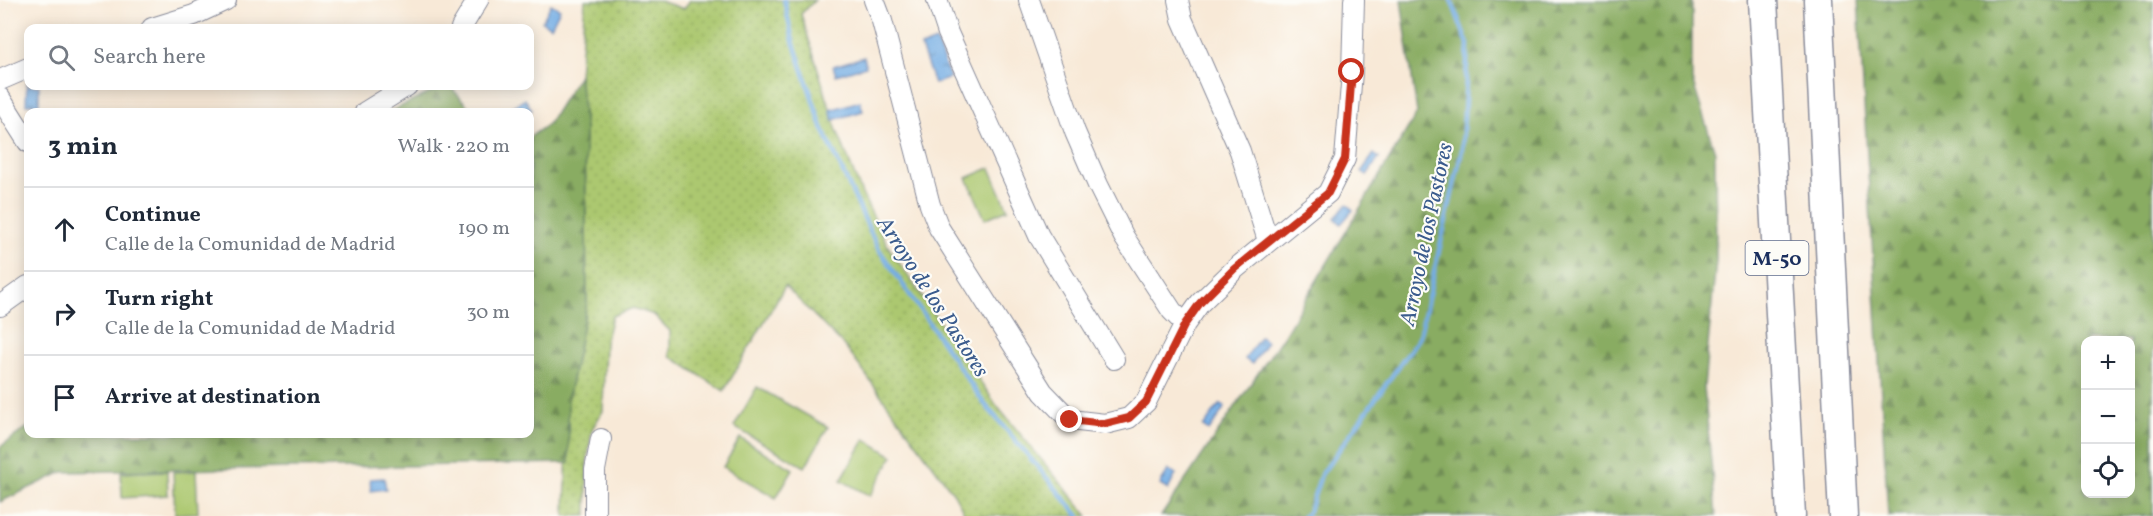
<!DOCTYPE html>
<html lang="en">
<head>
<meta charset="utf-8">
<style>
  :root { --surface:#fff; --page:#f2f2f3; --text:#1f2937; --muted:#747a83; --line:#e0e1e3 }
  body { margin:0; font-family:Vollkorn,serif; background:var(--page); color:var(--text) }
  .controls { position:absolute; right:18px; bottom:18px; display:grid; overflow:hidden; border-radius:12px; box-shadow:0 3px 15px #0003 }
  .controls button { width:54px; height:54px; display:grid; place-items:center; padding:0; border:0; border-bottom:2px solid var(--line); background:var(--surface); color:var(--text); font:30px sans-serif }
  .stop { position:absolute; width:18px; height:18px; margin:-14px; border:4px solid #c8321e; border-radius:50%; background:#fff }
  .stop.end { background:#c8321e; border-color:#fff; box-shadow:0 2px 6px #0008 }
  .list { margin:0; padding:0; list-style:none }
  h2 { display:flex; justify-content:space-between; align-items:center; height:78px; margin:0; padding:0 24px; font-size:26px }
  h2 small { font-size:20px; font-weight:400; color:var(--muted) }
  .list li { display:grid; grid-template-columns:39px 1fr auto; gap:18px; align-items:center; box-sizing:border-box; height:84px; padding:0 24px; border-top:2px solid var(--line) }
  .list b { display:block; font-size:22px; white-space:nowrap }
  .list p { margin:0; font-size:20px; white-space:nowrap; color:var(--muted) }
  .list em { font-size:20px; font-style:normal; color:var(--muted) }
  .icon { flex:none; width:33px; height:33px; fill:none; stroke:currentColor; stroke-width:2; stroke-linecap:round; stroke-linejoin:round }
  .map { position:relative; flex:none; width:2153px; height:516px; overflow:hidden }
  .search { position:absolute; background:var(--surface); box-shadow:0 3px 15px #0003; left:24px; top:24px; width:510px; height:66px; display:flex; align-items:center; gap:15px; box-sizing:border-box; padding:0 21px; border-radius:12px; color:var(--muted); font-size:22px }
  .panel { position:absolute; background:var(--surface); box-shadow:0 3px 15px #0003; left:24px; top:108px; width:510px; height:330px; border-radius:12px }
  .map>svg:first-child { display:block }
  .grass { fill:url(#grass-dots); stroke:#647c66; stroke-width:1.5 }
  .forest { fill:url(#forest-firs); stroke:#526e60; stroke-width:1.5; fill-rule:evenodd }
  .pitch { fill:#acc86f; stroke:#647c66; stroke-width:1.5 }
  .water { fill:url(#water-ripples); stroke:#486ea1; stroke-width:1.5 }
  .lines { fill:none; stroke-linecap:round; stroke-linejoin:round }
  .stream { stroke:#75ade4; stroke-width:4.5 }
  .minor-casing { stroke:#8a8c9a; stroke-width:22 }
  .highway-casing { stroke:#8a8c9a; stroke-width:31 }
  .minor { stroke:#fff; stroke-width:20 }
  .highway { stroke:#fff; stroke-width:28 }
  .route { stroke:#c8321e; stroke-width:8 }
  .labels { text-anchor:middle; stroke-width:4.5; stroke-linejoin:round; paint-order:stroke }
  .shield { fill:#fdfcf7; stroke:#5f6c8c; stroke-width:1.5 }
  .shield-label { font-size:20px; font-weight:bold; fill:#1b2f5e }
  .water-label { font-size:22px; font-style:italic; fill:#3a5b8d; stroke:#fdfcf7 }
</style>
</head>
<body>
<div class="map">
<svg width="2153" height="516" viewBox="0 0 2153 516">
  <defs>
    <pattern id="grass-dots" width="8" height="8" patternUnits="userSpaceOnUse" patternTransform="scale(1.5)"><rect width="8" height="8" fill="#acc86f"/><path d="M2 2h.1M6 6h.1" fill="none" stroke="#93ac63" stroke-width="1.8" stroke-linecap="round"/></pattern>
    <pattern id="forest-firs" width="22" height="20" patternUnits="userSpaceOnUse" patternTransform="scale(1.5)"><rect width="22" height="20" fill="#89ac62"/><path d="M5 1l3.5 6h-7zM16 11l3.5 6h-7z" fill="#6f8c54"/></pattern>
    <pattern id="water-ripples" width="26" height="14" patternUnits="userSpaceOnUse" patternTransform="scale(1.5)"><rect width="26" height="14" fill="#75ade4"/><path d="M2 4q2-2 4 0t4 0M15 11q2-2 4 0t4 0" fill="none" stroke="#5f8dbc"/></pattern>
  </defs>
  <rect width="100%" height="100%" fill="#fdfcf7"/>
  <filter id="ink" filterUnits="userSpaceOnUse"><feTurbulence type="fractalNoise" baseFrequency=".0167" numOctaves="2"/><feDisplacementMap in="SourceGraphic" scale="12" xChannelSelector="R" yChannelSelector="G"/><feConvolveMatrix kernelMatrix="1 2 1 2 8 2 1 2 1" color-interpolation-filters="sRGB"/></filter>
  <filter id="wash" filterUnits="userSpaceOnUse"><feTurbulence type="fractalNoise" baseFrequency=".008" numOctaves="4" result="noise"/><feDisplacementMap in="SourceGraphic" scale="24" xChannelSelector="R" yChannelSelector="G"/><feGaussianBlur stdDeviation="1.35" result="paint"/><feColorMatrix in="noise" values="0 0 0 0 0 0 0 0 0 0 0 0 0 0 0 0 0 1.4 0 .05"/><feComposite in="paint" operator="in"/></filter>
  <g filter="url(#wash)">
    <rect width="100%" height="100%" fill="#f8e9d7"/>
    <path class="grass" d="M 585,0 L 657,0 L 684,9 L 690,0 L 815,0 L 801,14 L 836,128 L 862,194 L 889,248 L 997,406 L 1088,516 L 966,516 L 954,494 L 846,348 L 785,286 L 724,391 L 670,356 L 670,331 L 654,315 L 633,308 L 612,316 L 605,343 L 603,411 L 592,429 L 587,464 L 587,516 L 565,516 L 568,400 L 587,303 L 585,129 L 579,75 Z"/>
    <path class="forest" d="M 1401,0 L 1692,0 L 1692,80 L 1715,152 L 1716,261 L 1704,387 L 1716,516 L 1161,516 L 1284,335 L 1417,113 Z
      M 1858,0 L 2153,0 L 2153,516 L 1888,516 ZM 2130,340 L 2130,494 L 2086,494 L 2086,340 Z
      M 579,75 L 585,129 L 587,303 L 568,400 L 569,463 L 63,472 L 0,502 L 0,447 L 28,427 L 28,434 L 530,434 L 530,137 L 548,124 Z
      M 441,86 L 450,86 L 473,112 L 389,112 L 438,89 Z"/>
    <path class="pitch" d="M 990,168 L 1008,209 L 985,219 L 967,178 Z
      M 757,387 L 828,427 L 805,467 L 734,427 Z
      M 740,438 L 793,469 L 776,498 L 723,467 Z
      M 865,439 L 893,456 L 870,496 L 841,480 Z
      M 167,471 L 168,495 L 122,498 L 121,473 Z
      M 196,471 L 198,513 L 175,514 L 173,472 Z"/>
    <path class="water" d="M 551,4 L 560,9 L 551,27 L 542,22 Z
      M 936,41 L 950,78 L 934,84 L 921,47 Z
      M 864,57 L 866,66 L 836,75 L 833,66 Z
      M 27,82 L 28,82 L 28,86 L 39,86 L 39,104 L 26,104 Z
      M 525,99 L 532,110 L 528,112 L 509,112 L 508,110 Z
      M 860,101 L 863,111 L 833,120 L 830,110 Z
      M 1374,154 L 1379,158 L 1367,175 L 1361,172 Z
      M 1347,204 L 1353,210 L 1341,224 L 1335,218 Z
      M 1260,337 L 1267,342 L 1252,364 L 1245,359 Z
      M 1220,404 L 1225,407 L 1209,431 L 1203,427 Z
      M 1168,470 L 1176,474 L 1168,490 L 1160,485 Z
      M 384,478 L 386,489 L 371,491 L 370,479 Z"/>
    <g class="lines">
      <path class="stream" d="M 784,0 L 793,41 L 822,127 L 878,248 L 983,402 L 1079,516
        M 1304,516 L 1309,511 L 1321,475 L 1419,338 L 1462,150 L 1468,44 L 1451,0"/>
    </g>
  </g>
  <g filter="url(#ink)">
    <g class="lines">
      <defs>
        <path id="minor" d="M 874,0 L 882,21 L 930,205 L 939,228 L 1043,392 L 1070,420 L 1105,424 L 1129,418 L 1146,402 L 1185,324 L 1200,303 L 1235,269 L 1328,193 L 1345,159 L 1352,72 L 1354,0
          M 937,0 L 948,33 L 1039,236 L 1114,359
          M 1029,0 L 1075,132 L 1098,185 L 1124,237 L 1172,311 L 1185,324
          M 1178,0 L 1182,19 L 1240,151 L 1268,241
          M 152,28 L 194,15 L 226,0
          M 461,28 L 478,0
          M 0,80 L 28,68
          M 0,98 L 28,142
          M 365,112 L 407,86
          M 0,306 L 28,286
          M 595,516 L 595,470 L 601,439"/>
        <path id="highway" d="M 1763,0 L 1791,516
          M 1818,0 L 1843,516"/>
      </defs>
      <use href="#minor" class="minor-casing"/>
      <use href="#highway" class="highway-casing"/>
      <use href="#minor" class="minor"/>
      <use href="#highway" class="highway"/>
    </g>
  </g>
  <g class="lines" filter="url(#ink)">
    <path class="route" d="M 1070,420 L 1105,424 L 1129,418 L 1146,402 L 1185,324 L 1200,303 L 1234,269 L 1328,193 L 1345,159 L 1352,72"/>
  </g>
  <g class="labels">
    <rect class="shield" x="1745.5" y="241" width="63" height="34" rx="4.5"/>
    <g class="shield-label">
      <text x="1777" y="265">M-50</text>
    </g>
    <g class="water-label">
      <text transform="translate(1425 234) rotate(-78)" y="8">Arroyo de los Pastores</text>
      <text transform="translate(934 296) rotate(57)" y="8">Arroyo de los Pastores</text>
    </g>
  </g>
</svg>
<div class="controls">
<button>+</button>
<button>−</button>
<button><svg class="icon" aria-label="locate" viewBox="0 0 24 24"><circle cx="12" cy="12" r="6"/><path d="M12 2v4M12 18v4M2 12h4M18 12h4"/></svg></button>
</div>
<div class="stop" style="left:1352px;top:72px"></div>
<div class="stop end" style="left:1070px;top:420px"></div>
<div class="search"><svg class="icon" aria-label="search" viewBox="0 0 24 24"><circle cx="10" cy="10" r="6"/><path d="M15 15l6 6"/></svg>Search here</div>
<section class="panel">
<h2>3 min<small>Walk · 220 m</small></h2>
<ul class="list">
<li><svg class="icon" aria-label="ahead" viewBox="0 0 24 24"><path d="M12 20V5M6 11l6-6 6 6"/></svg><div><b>Continue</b><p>Calle de la Comunidad de Madrid</p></div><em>190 m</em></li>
<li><svg class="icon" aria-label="right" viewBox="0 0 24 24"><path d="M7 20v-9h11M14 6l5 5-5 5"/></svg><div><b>Turn right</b><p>Calle de la Comunidad de Madrid</p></div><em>30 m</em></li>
<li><svg class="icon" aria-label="arrive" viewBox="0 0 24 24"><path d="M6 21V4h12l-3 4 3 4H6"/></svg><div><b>Arrive at destination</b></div></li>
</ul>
</section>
</div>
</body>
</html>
